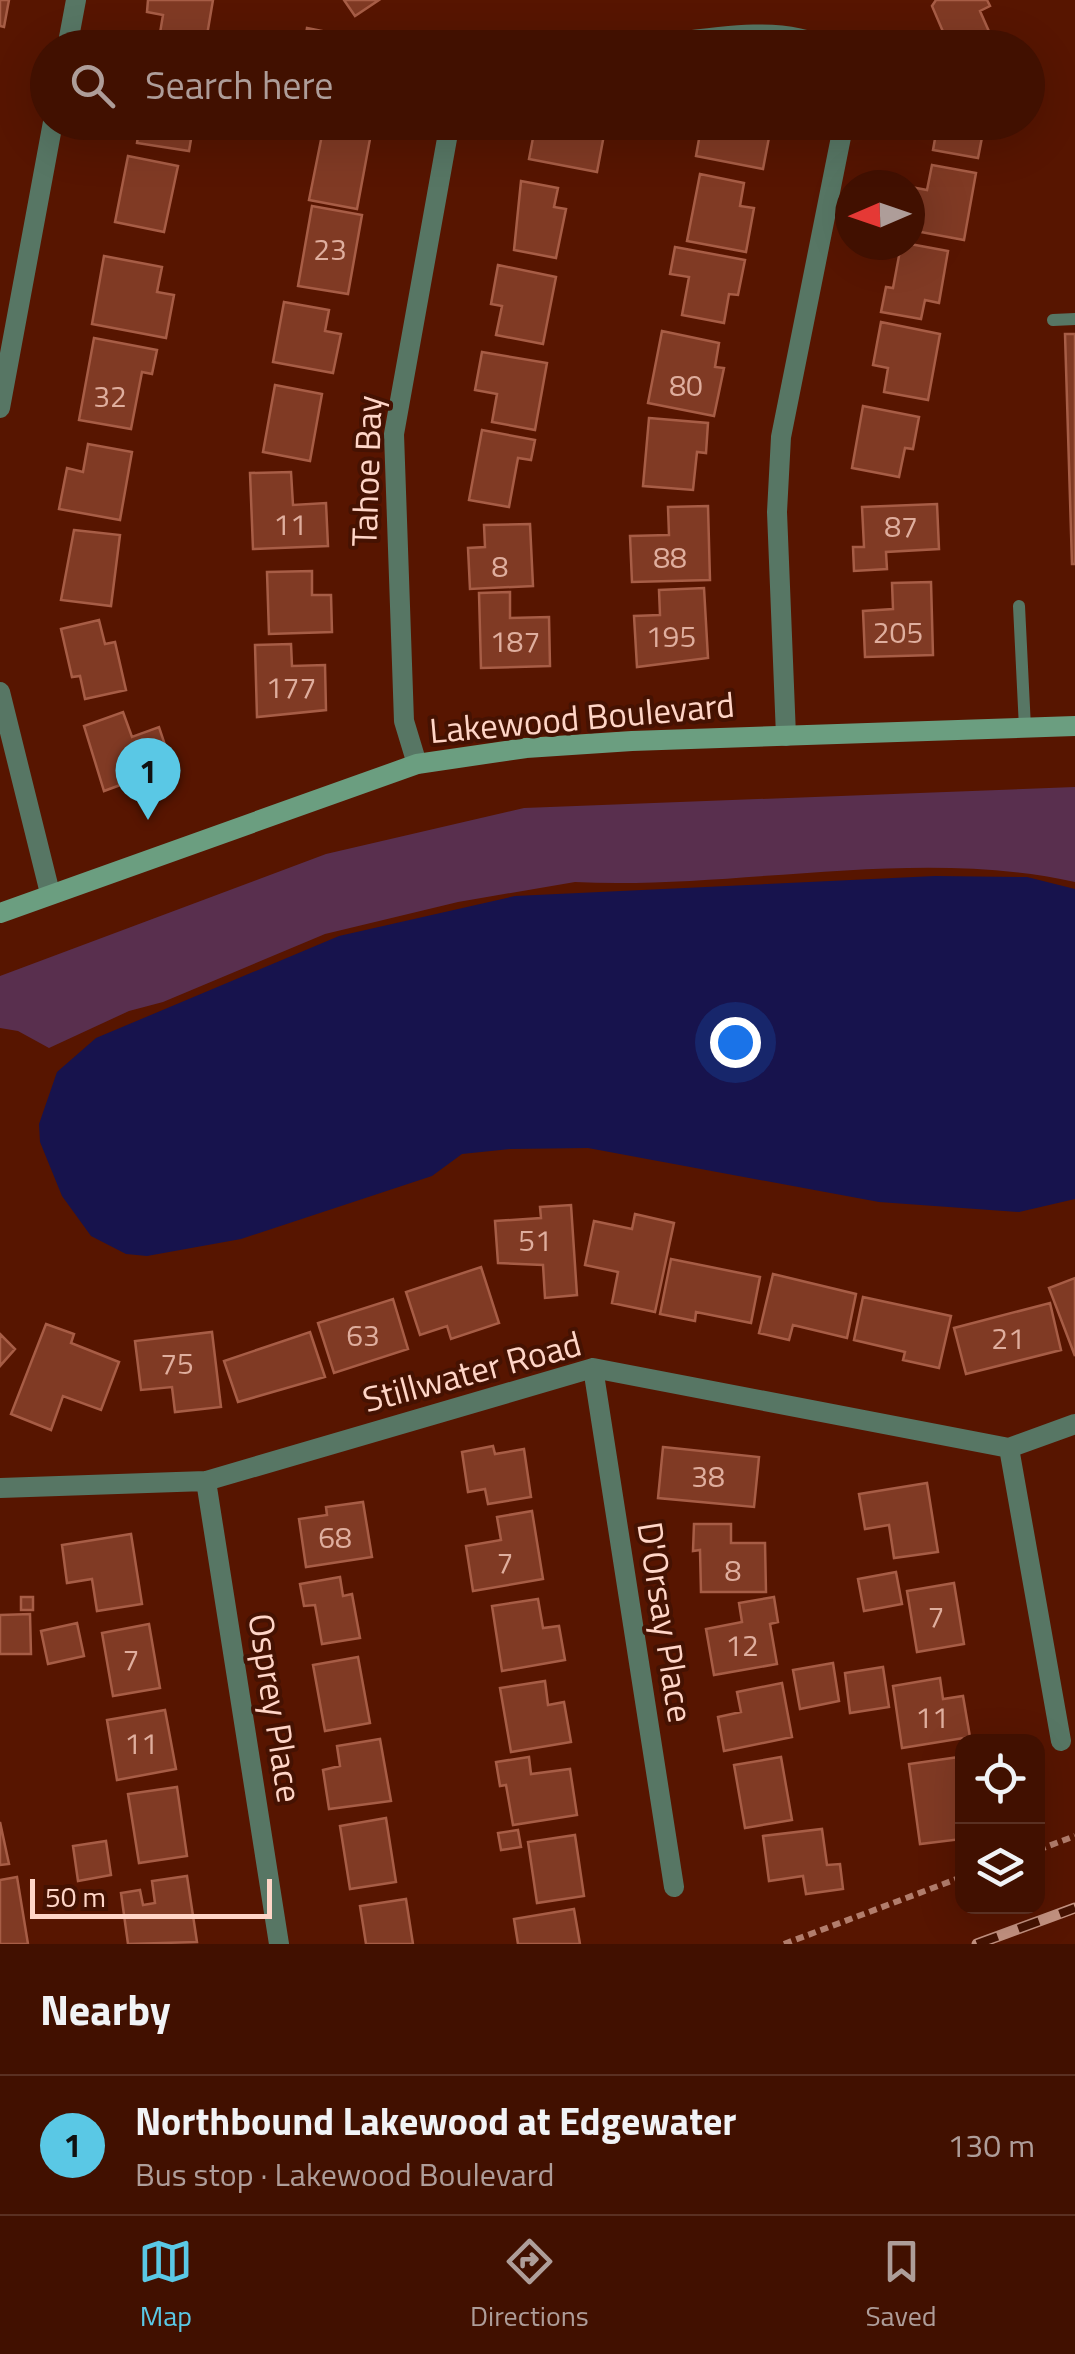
<!DOCTYPE html>
<html lang="en">
<head>
<meta charset="utf-8">
<style>
  :root { --surface:#411000; --page:#48190a; --text:#f1f3f6; --muted:#ae9d99; --line:#5a3022; --accent:#5ac8e5 }
  body { margin:0; font-family:"Titillium Web",sans-serif; background:var(--page); color:var(--text) }
  .controls { position:absolute; right:30px; bottom:30px; display:grid; overflow:hidden; border-radius:20px; box-shadow:0 10px 40px #0002 }
  .controls button { width:90px; height:90px; display:grid; place-items:center; padding:0; border:0; border-bottom:2px solid var(--line); background:var(--surface); color:var(--text); font:50px sans-serif }
  .compass { position:absolute; left:835px; top:170px; width:90px; height:90px; border-radius:50%; background:var(--surface); box-shadow:0 10px 40px #0002; rotate:268deg }
  .scale { position:absolute; left:30px; bottom:25px; width:242px; box-sizing:border-box; padding-left:10px; border:5px solid #ffd5c7; border-top:0; font-size:28px; line-height:35px; white-space:nowrap; color:#ffd5c7; -webkit-text-stroke:8px #451202; paint-order:stroke }
  .you { position:absolute; left:735px; top:1042px; width:35px; height:35px; margin:-25px; border:8px solid #fff; border-radius:50%; background:#1a73e8; box-shadow:0 0 0 15px #1a73e833 }
  .badge { display:grid; place-items:center; width:65px; height:65px; border-radius:50%; background:var(--accent); color:#111; font-size:32px; font-weight:700 }
  .pin { position:absolute; translate:-50% -82px; filter:drop-shadow(0 2px 5px #0008) }
  .pin::after { content:''; position:absolute; top:52px; width:35px; height:30px; background:inherit; clip-path:polygon(0 0,100% 0,50% 100%) }
  .list { margin:0; padding:0; list-style:none }
  h2 { display:flex; justify-content:space-between; align-items:center; height:130px; margin:0; padding:0 40px; font-size:42px }
  h2 small { font-size:32px; font-weight:400; color:var(--muted) }
  .list li { display:grid; grid-template-columns:65px 1fr auto; gap:30px; align-items:center; box-sizing:border-box; height:140px; padding:0 40px; border-top:2px solid var(--line) }
  .list b { display:block; font-size:38px; white-space:nowrap }
  .list p { margin:0; font-size:32px; white-space:nowrap; color:var(--muted) }
  .list em { font-size:32px; font-style:normal; color:var(--muted) }
  .icon { flex:none; width:55px; height:55px; fill:none; stroke:currentColor; stroke-width:2; stroke-linecap:round; stroke-linejoin:round }
  .map { position:relative; flex:none; width:1075px; height:1944px; overflow:hidden }
  .search { position:absolute; background:var(--surface); box-shadow:0 10px 40px #0002; left:30px; right:30px; top:30px; height:110px; display:flex; align-items:center; gap:25px; box-sizing:border-box; padding:0 35px; border-radius:55px; color:var(--muted); font-size:38px }
  .sheet { height:270px; background:var(--surface) }
  nav { display:flex; justify-content:space-around; align-items:center; box-sizing:border-box; height:140px; border-top:2px solid var(--line); background:var(--surface); font-size:28px; color:var(--muted) }
  nav a { display:grid; justify-items:center; gap:5px }
  nav .on { color:var(--accent) }
  .map>svg:first-child { display:block }
  .green { fill:#592f4e }
  .water { fill:#17134d }
  .building { fill:#803a24; stroke:#a75d46; stroke-width:2.5 }
  .lines { fill:none; stroke-linecap:round; stroke-linejoin:round }
  .path { stroke:#b27d6c; stroke-width:6; stroke-dasharray:8 5; stroke-linecap:butt }
  .lane { stroke:#577664; stroke-width:12 }
  .street { stroke:#577664; stroke-width:20 }
  .secondary { stroke:#6b9e80; stroke-width:20 }
  .rail-casing { stroke:#c49281; stroke-width:11 }
  .rail { stroke:#451202; stroke-width:8; stroke-dasharray:22; stroke-linecap:butt }
  .labels { text-anchor:middle; stroke-width:8; stroke-linejoin:round; paint-order:stroke }
  .number-label { font-size:30px; fill:#dfae9e }
  .street-label { font-size:35px; fill:#ffd5c7; stroke:#451202 }
</style>
</head>
<body>
<div class="map">
<svg width="1075" height="1944" viewBox="0 0 1075 1944">
  <rect width="100%" height="100%" fill="#571500"/>
  <path class="green" d="M 1075,787 L 1075,882 C 916,846 737,890 575,882 L 458,902 L 325,934 L 163,1002 L 129,1011 L 49,1048 L 18,1031 L 0,1028 L 0,976 L 326,854 L 524,808 Z"/>
  <path class="water" d="M 935,876 L 1027,877 L 1075,889 L 1075,1199 L 1019,1212 L 879,1202 L 588,1148 L 510,1149 L 462,1154 L 432,1176 L 241,1239 L 147,1256 L 126,1254 L 91,1236 L 62,1196 L 40,1142 L 39,1124 L 57,1072 L 96,1038 L 339,936 L 515,896 Z"/>
  <path class="building" d="M 0,0 L 9,0 L 4,27 L 0,26 Z
    M 148,0 L 213,0 L 205,47 L 159,39 L 163,15 L 147,12 Z
    M 344,0 L 379,0 L 355,16 Z
    M 936,0 L 987,0 L 990,6 L 980,11 L 991,36 L 965,48 L 950,48 L 932,6 Z
    M 307,28 L 347,36 L 345,48 L 304,48 Z
    M 140,122 L 194,122 L 189,151 L 137,143 Z
    M 536,122 L 606,124 L 597,172 L 529,159 Z
    M 702,122 L 771,127 L 763,169 L 696,156 Z
    M 938,122 L 985,122 L 978,158 L 933,150 Z
    M 323,130 L 370,139 L 357,209 L 309,200 Z
    M 128,156 L 178,166 L 164,232 L 115,222 Z
    M 932,165 L 976,173 L 964,240 L 910,230 L 911,187 L 927,190 Z
    M 700,174 L 744,183 L 740,206 L 754,208 L 746,252 L 687,241 Z
    M 521,181 L 558,188 L 554,207 L 566,209 L 556,258 L 514,250 Z
    M 312,206 L 362,215 L 348,294 L 298,286 Z
    M 910,244 L 948,251 L 939,303 L 925,300 L 921,319 L 881,312 L 886,287 L 893,288 L 901,245 Z
    M 675,247 L 745,260 L 738,295 L 729,294 L 724,323 L 682,315 L 689,277 L 670,274 Z
    M 104,256 L 162,267 L 157,292 L 174,295 L 166,338 L 92,324 Z
    M 498,265 L 556,277 L 543,344 L 496,335 L 502,306 L 491,304 Z
    M 284,302 L 329,310 L 325,331 L 341,334 L 333,373 L 273,362 Z
    M 881,322 L 940,334 L 928,400 L 884,392 L 888,368 L 873,365 Z
    M 662,331 L 719,343 L 715,367 L 724,368 L 714,416 L 648,403 Z
    M 1065,334 L 1075,334 L 1075,564 L 1072,564 Z
    M 94,338 L 157,350 L 152,374 L 142,372 L 131,429 L 79,420 Z
    M 482,352 L 547,363 L 535,430 L 492,422 L 497,394 L 475,390 Z
    M 275,385 L 322,394 L 310,461 L 263,452 Z
    M 863,406 L 919,417 L 913,449 L 905,448 L 899,477 L 852,468 Z
    M 649,418 L 708,423 L 706,453 L 697,452 L 693,490 L 643,486 Z
    M 482,430 L 535,440 L 531,460 L 518,458 L 509,507 L 469,500 Z
    M 88,444 L 132,452 L 120,520 L 59,509 L 67,468 L 83,472 Z
    M 291,472 L 293,505 L 326,503 L 328,546 L 253,549 L 250,473 Z
    M 937,504 L 939,549 L 886,552 L 887,569 L 854,571 L 853,547 L 864,547 L 862,507 Z
    M 708,506 L 710,580 L 632,582 L 630,536 L 669,535 L 668,507 Z
    M 530,524 L 533,586 L 470,589 L 468,548 L 485,547 L 484,525 Z
    M 74,530 L 120,535 L 111,606 L 61,600 Z
    M 312,571 L 312,595 L 331,595 L 332,632 L 269,634 L 267,572 Z
    M 931,582 L 933,655 L 865,657 L 863,611 L 893,609 L 892,583 Z
    M 704,588 L 708,658 L 637,667 L 634,616 L 660,615 L 659,590 Z
    M 510,592 L 510,618 L 549,617 L 550,666 L 481,668 L 479,593 Z
    M 99,620 L 105,644 L 115,642 L 126,690 L 85,699 L 80,676 L 72,677 L 61,629 Z
    M 291,644 L 292,666 L 325,665 L 326,710 L 257,717 L 255,645 Z
    M 123,712 L 132,737 L 159,727 L 172,766 L 104,791 L 84,726 Z
    M 571,1205 L 577,1295 L 545,1298 L 543,1265 L 498,1263 L 495,1221 L 541,1218 L 540,1207 Z
    M 635,1214 L 674,1223 L 655,1312 L 612,1303 L 618,1272 L 585,1265 L 594,1221 L 632,1229 Z
    M 671,1259 L 760,1277 L 751,1323 L 696,1312 L 695,1321 L 660,1314 Z
    M 481,1267 L 499,1323 L 451,1339 L 447,1326 L 420,1335 L 406,1292 Z
    M 773,1274 L 856,1294 L 847,1338 L 793,1325 L 789,1340 L 759,1333 Z
    M 1075,1278 L 1075,1356 L 1049,1288 Z
    M 863,1297 L 951,1316 L 939,1368 L 903,1360 L 905,1352 L 854,1340 Z
    M 393,1299 L 408,1349 L 334,1373 L 318,1323 Z
    M 1050,1303 L 1061,1350 L 966,1374 L 954,1328 Z
    M 46,1324 L 74,1334 L 71,1343 L 119,1362 L 101,1410 L 63,1396 L 51,1430 L 11,1414 Z
    M 212,1332 L 221,1407 L 175,1412 L 172,1387 L 141,1390 L 135,1341 Z
    M 310,1332 L 325,1377 L 238,1402 L 224,1361 Z
    M 0,1334 L 15,1349 L 0,1366 Z
    M 493,1446 L 495,1454 L 524,1449 L 531,1497 L 488,1504 L 485,1489 L 468,1492 L 462,1452 Z
    M 663,1447 L 759,1457 L 754,1507 L 658,1498 Z
    M 927,1483 L 938,1552 L 894,1558 L 889,1525 L 865,1529 L 859,1494 Z
    M 363,1502 L 372,1557 L 306,1567 L 299,1519 L 327,1515 L 326,1507 Z
    M 532,1511 L 543,1579 L 473,1591 L 466,1546 L 501,1540 L 497,1517 Z
    M 694,1524 L 731,1524 L 731,1543 L 765,1543 L 766,1592 L 701,1592 L 700,1550 L 693,1551 Z
    M 131,1534 L 142,1604 L 97,1611 L 92,1579 L 67,1583 L 62,1545 Z
    M 896,1572 L 902,1604 L 864,1611 L 858,1579 Z
    M 340,1577 L 343,1596 L 352,1594 L 360,1638 L 322,1644 L 315,1605 L 304,1606 L 300,1584 Z
    M 954,1583 L 964,1644 L 917,1652 L 907,1591 Z
    M 21,1597 L 33,1597 L 33,1610 L 21,1610 Z
    M 774,1597 L 778,1622 L 770,1624 L 777,1664 L 714,1675 L 706,1629 L 742,1622 L 739,1603 Z
    M 538,1599 L 543,1628 L 559,1626 L 565,1660 L 502,1671 L 492,1606 Z
    M 30,1614 L 31,1654 L 0,1654 L 0,1615 Z
    M 77,1623 L 84,1656 L 48,1664 L 41,1631 Z
    M 149,1624 L 160,1688 L 113,1696 L 102,1633 Z
    M 358,1657 L 370,1723 L 325,1731 L 313,1665 Z
    M 833,1663 L 839,1701 L 800,1709 L 793,1670 Z
    M 883,1667 L 889,1707 L 850,1713 L 845,1673 Z
    M 940,1678 L 943,1699 L 963,1696 L 970,1737 L 902,1748 L 893,1686 Z
    M 545,1681 L 548,1705 L 564,1702 L 571,1742 L 511,1752 L 500,1688 Z
    M 782,1683 L 792,1737 L 724,1751 L 718,1717 L 741,1712 L 737,1692 Z
    M 165,1710 L 176,1769 L 117,1780 L 107,1720 Z
    M 380,1739 L 391,1801 L 329,1809 L 323,1770 L 340,1766 L 337,1746 Z
    M 529,1757 L 531,1774 L 570,1769 L 577,1815 L 513,1825 L 506,1785 L 500,1786 L 496,1762 Z
    M 781,1757 L 792,1820 L 745,1828 L 734,1765 Z
    M 959,1757 L 962,1839 L 920,1844 L 909,1764 Z
    M 177,1787 L 187,1856 L 139,1863 L 128,1794 Z
    M 386,1818 L 396,1882 L 350,1889 L 340,1826 Z
    M 0,1822 L 9,1864 L 0,1865 Z
    M 822,1829 L 827,1865 L 840,1864 L 843,1889 L 806,1894 L 803,1876 L 769,1881 L 763,1836 Z
    M 518,1830 L 521,1847 L 501,1850 L 498,1833 Z
    M 575,1835 L 584,1896 L 537,1903 L 528,1842 Z
    M 106,1841 L 111,1875 L 78,1881 L 73,1846 Z
    M 187,1876 L 197,1942 L 128,1944 L 121,1893 L 140,1890 L 143,1905 L 155,1903 L 152,1881 Z
    M 17,1877 L 28,1944 L 0,1944 L 0,1880 Z
    M 406,1899 L 413,1944 L 366,1944 L 360,1906 Z
    M 574,1909 L 580,1944 L 518,1944 L 514,1919 Z"/>
  <g class="lines">
    <path class="path" d="M 1038,1850 L 1075,1836
      M 784,1944 L 962,1877"/>
    <path class="lane" d="M 1053,320 L 1075,319
      M 1019,606 L 1025,728"/>
    <path class="street" d="M 67,48 L 76,0
      M 634,48 C 690,42 777,21 826,48
      M 0,408 L 53,122
      M 0,692 L 50,893
      M 786,736 L 777,512 L 781,437 L 844,122
      M 417,764 L 404,721 L 394,434 L 450,122
      M 593,1368 L 674,1887
      M 1009,1448 L 1061,1741
      M 206,1481 L 279,1944
      M 0,1488 L 206,1481 L 593,1368 L 1009,1448 L 1075,1424"/>
    <path class="secondary" d="M 0,913 L 417,764 L 526,748 L 632,741 L 1075,726"/>
    <defs>
      <path id="rail" d="M 977,1944 L 1075,1908"/>
    </defs>
    <use href="#rail" class="rail-casing"/>
    <use href="#rail" class="rail"/>
  </g>
  <g class="labels">
    <g class="number-label">
      <text x="330" y="260">23</text>
      <text x="686" y="396">80</text>
      <text x="110" y="407">32</text>
      <text x="290" y="535">11</text>
      <text x="901" y="537">87</text>
      <text x="670" y="568">88</text>
      <text x="500" y="577">8</text>
      <text x="898" y="643">205</text>
      <text x="671" y="647">195</text>
      <text x="515" y="652">187</text>
      <text x="291" y="698">177</text>
      <text x="535" y="1251">51</text>
      <text x="363" y="1346">63</text>
      <text x="1008" y="1349">21</text>
      <text x="177" y="1374">75</text>
      <text x="708" y="1487">38</text>
      <text x="335" y="1548">68</text>
      <text x="505" y="1573">7</text>
      <text x="733" y="1581">8</text>
      <text x="936" y="1627">7</text>
      <text x="742" y="1656">12</text>
      <text x="131" y="1670">7</text>
      <text x="932" y="1728">11</text>
      <text x="141" y="1754">11</text>
    </g>
    <g class="street-label">
      <text transform="translate(367 471) rotate(-88)" y="12">Tahoe Bay</text>
      <text transform="translate(582 718) rotate(-5)" y="12">Lakewood Boulevard</text>
      <text transform="translate(472 1372) rotate(-15)" y="12">Stillwater Road</text>
      <text transform="translate(665 1622) rotate(81)" y="12">D'Orsay Place</text>
      <text transform="translate(275 1708) rotate(81)" y="12">Osprey Place</text>
    </g>
  </g>
</svg>
<div class="controls">
<button><svg class="icon" aria-label="locate" viewBox="0 0 24 24"><circle cx="12" cy="12" r="6"/><path d="M12 2v4M12 18v4M2 12h4M18 12h4"/></svg></button>
<button><svg class="icon" aria-label="layers" viewBox="0 0 24 24"><path d="M12 4l9 5-9 5-9-5zM3 14l9 5 9-5"/></svg></button>
</div>
<svg class="compass" viewBox="-18 -18 36 36"><path d="M0-13l5 13h-10z" fill="#e53935"/><path d="M0 13l5-13h-10z" fill="#ae9d99"/></svg>
<div class="scale">50 m</div>
<div class="you"></div>
<div class="pin badge" style="left:148px;top:820px">1</div>
<div class="search"><svg class="icon" aria-label="search" viewBox="0 0 24 24"><circle cx="10" cy="10" r="6"/><path d="M15 15l6 6"/></svg>Search here</div>
</div>
<section class="sheet">
<h2>Nearby<small></small></h2>
<ul class="list">
<li><span class="badge">1</span><div><b>Northbound Lakewood at Edgewater</b><p>Bus stop · Lakewood Boulevard</p></div><em>130 m</em></li>
</ul>
</section>
<nav>
<a class="on"><svg class="icon" aria-label="map" viewBox="0 0 24 24"><path d="M3 6l6-2 6 2 6-2v14l-6 2-6-2-6 2zM9 4v14M15 6v14"/></svg>Map</a>
<a><svg class="icon" aria-label="directions" viewBox="0 0 24 24"><path d="M12 3l9 9-9 9-9-9zM9 14v-3h6M13 9l2 2-2 2"/></svg>Directions</a>
<a><svg class="icon" aria-label="saved" viewBox="0 0 24 24"><path d="M7 4h10v16l-5-4-5 4z"/></svg>Saved</a>
</nav>
</body>
</html>
